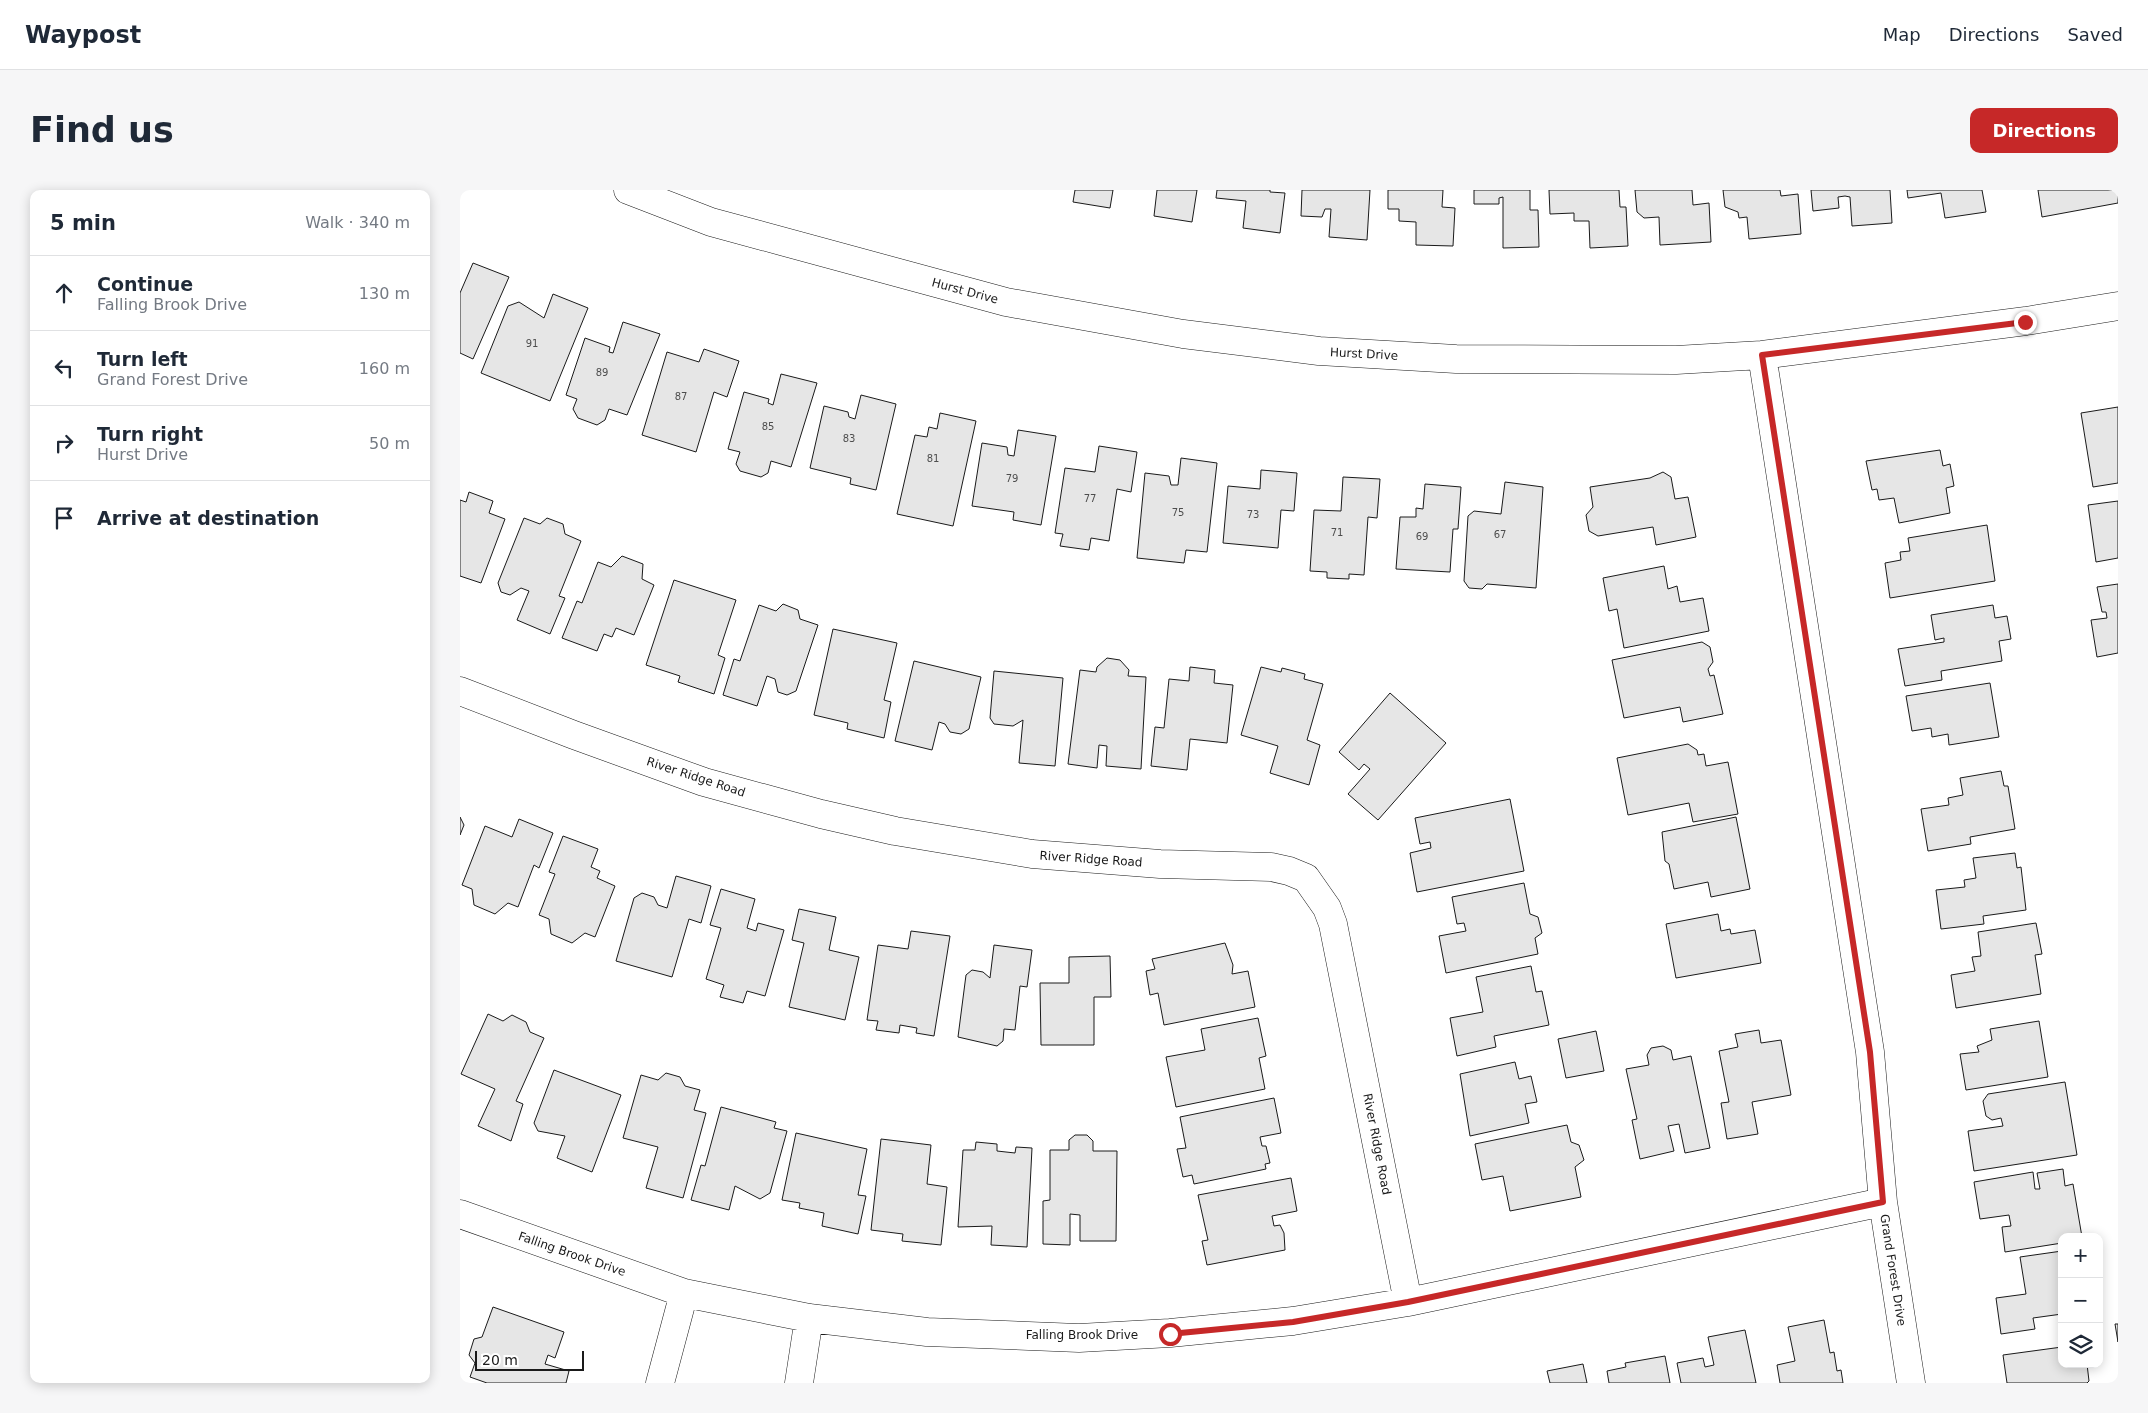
<!DOCTYPE html>
<html lang="en">
<head>
<meta charset="utf-8">
<style>
  :root { --surface:#fff; --page:#f6f6f7; --text:#1f2937; --muted:#747a83; --line:#e0e1e3; --accent:#c62828 }
  body { margin:0; font-family:"DejaVu Sans",sans-serif; background:var(--page); color:var(--text) }
  .controls { position:absolute; right:15px; bottom:15px; display:grid; overflow:hidden; border-radius:10px; box-shadow:0 2px 12px #0003 }
  .controls button { width:45px; height:45px; display:grid; place-items:center; padding:0; border:0; border-bottom:1px solid var(--line); background:var(--surface); color:var(--text); font:25px sans-serif }
  .scale { position:absolute; left:15px; bottom:12px; width:109px; box-sizing:border-box; padding-left:5px; border:2px solid #1a1a1a; border-top:0; font-size:14px; line-height:18px; white-space:nowrap; color:#1a1a1a; -webkit-text-stroke:4px #fff; paint-order:stroke }
  .stop { position:absolute; width:15px; height:15px; margin:-11px; border:4px solid #c62828; border-radius:50%; background:#fff }
  .stop.end { background:#c62828; border-color:#fff; box-shadow:0 1px 5px #0008 }
  .list { margin:0; padding:0; list-style:none }
  h2 { display:flex; justify-content:space-between; align-items:center; height:65px; margin:0; padding:0 20px; font-size:21px }
  h2 small { font-size:16px; font-weight:400; color:var(--muted) }
  .list li { display:grid; grid-template-columns:32px 1fr auto; gap:15px; align-items:center; box-sizing:border-box; height:75px; padding:0 20px; border-top:1px solid var(--line) }
  .list b { display:block; font-size:19px; white-space:nowrap }
  .list p { margin:0; font-size:16px; white-space:nowrap; color:var(--muted) }
  .list em { font-size:16px; font-style:normal; color:var(--muted) }
  .icon { flex:none; width:28px; height:28px; fill:none; stroke:currentColor; stroke-width:2; stroke-linecap:round; stroke-linejoin:round }
  .map { position:relative; flex:none; width:1658px; height:1193px; overflow:hidden; border-radius:10px }
  header { display:flex; align-items:center; gap:30px; box-sizing:border-box; height:70px; padding:0 25px; background:var(--surface); border-bottom:1px solid var(--line) }
  header strong { font-size:24px }
  nav { display:flex; gap:28px; margin-inline-start:auto; font-size:18px }
  .intro { display:flex; align-items:center; justify-content:space-between; box-sizing:border-box; height:120px; padding:0 30px }
  h1 { margin:0; font-size:35px }
  .button { padding:12px 22px; border-radius:10px; background:var(--accent); color:#fff; font-size:18px; font-weight:700 }
  main { display:flex; gap:30px; padding:0 30px }
  aside { flex:1; background:var(--surface); border-radius:10px; box-shadow:0 2px 12px #0003 }
  .map>svg:first-child { display:block }
  .building { fill:#e6e6e6; stroke:#1a1a1a }
  .lines { fill:none; stroke-linecap:round; stroke-linejoin:round }
  .minor-casing { stroke:#1a1a1a; stroke-width:29 }
  .minor { stroke:#fff; stroke-width:28 }
  .route { stroke:#c62828; stroke-width:6 }
  .labels { text-anchor:middle; stroke-width:4; stroke-linejoin:round; paint-order:stroke }
  .number-label { font-size:10px; fill:#4d4d4d }
  .street-label { font-size:12px; fill:#1a1a1a; stroke:#fff }
</style>
</head>
<body>
<header>
<strong>Waypost</strong>
<nav><a>Map</a><a>Directions</a><a>Saved</a></nav>
</header>
<div class="intro"><h1>Find us</h1><a class="button">Directions</a></div>
<main>
<aside>
<h2>5 min<small>Walk · 340 m</small></h2>
<ul class="list">
<li><svg class="icon" aria-label="ahead" viewBox="0 0 24 24"><path d="M12 20V5M6 11l6-6 6 6"/></svg><div><b>Continue</b><p>Falling Brook Drive</p></div><em>130 m</em></li>
<li><svg class="icon" aria-label="left" viewBox="0 0 24 24"><path d="M17 20v-9H6M10 6l-5 5 5 5"/></svg><div><b>Turn left</b><p>Grand Forest Drive</p></div><em>160 m</em></li>
<li><svg class="icon" aria-label="right" viewBox="0 0 24 24"><path d="M7 20v-9h11M14 6l5 5-5 5"/></svg><div><b>Turn right</b><p>Hurst Drive</p></div><em>50 m</em></li>
<li><svg class="icon" aria-label="arrive" viewBox="0 0 24 24"><path d="M6 21V4h12l-3 4 3 4H6"/></svg><div><b>Arrive at destination</b></div></li>
</ul>
</aside>
<div class="map">
<svg width="1658" height="1193" viewBox="0 0 1658 1193">
  <rect width="100%" height="100%" fill="#fff"/>
  <path class="building" d="M 615,0 L 653,0 L 650,18 L 613,12 Z
    M 697,0 L 737,0 L 732,32 L 694,26 Z
    M 757,0 L 810,0 L 810,2 L 825,3 L 820,43 L 783,38 L 786,11 L 756,8 Z
    M 842,0 L 910,0 L 907,50 L 869,47 L 871,19 L 865,19 L 862,27 L 841,26 Z
    M 928,0 L 983,0 L 982,17 L 995,18 L 993,56 L 956,55 L 956,32 L 939,31 L 939,19 L 928,19 Z
    M 1014,0 L 1070,0 L 1070,20 L 1078,20 L 1079,57 L 1043,58 L 1043,7 L 1039,8 L 1039,14 L 1014,14 Z
    M 1089,0 L 1159,0 L 1160,17 L 1166,17 L 1168,56 L 1130,58 L 1129,31 L 1114,31 L 1114,23 L 1090,24 Z
    M 1175,0 L 1232,0 L 1233,15 L 1249,13 L 1251,52 L 1200,55 L 1199,27 L 1184,28 L 1177,22 Z
    M 1263,0 L 1320,0 L 1321,6 L 1338,4 L 1341,44 L 1289,49 L 1287,27 L 1279,28 L 1278,22 L 1265,17 Z
    M 1351,0 L 1430,0 L 1432,33 L 1392,36 L 1390,7 L 1385,6 L 1378,7 L 1379,18 L 1353,21 Z
    M 1447,0 L 1522,0 L 1526,22 L 1485,28 L 1481,3 L 1448,8 Z
    M 1578,0 L 1658,0 L 1658,13 L 1582,27 Z
    M 13,73 L 49,87 L 13,169 L 0,163 L 0,103 Z
    M 93,104 L 128,118 L 90,211 L 21,183 L 48,116 L 59,112 L 84,128 Z
    M 163,132 L 200,144 L 167,225 L 149,219 L 145,230 L 137,235 L 118,228 L 113,219 L 117,209 L 106,205 L 125,148 L 150,157 L 149,162 L 153,163 Z
    M 244,159 L 279,171 L 267,207 L 254,202 L 236,262 L 182,245 L 207,162 L 239,172 Z
    M 321,184 L 357,193 L 331,277 L 311,271 L 308,283 L 301,287 L 280,281 L 276,274 L 280,262 L 268,259 L 284,202 L 309,209 L 308,213 L 313,215 Z
    M 401,205 L 436,214 L 416,300 L 390,294 L 391,288 L 350,278 L 364,216 L 388,222 L 389,227 L 395,229 Z
    M 1658,217 L 1658,293 L 1633,297 L 1621,223 Z
    M 480,223 L 516,231 L 493,336 L 437,324 L 455,245 L 467,247 L 469,237 L 477,239 Z
    M 558,240 L 596,246 L 581,335 L 553,330 L 554,322 L 512,316 L 522,253 L 547,257 L 548,265 L 554,266 Z
    M 639,256 L 677,262 L 671,302 L 657,299 L 649,351 L 631,348 L 629,360 L 600,356 L 603,344 L 595,343 L 605,278 L 635,282 Z
    M 1480,260 L 1483,276 L 1490,274 L 1494,296 L 1486,298 L 1490,323 L 1439,333 L 1434,308 L 1419,310 L 1417,299 L 1412,300 L 1406,271 Z
    M 721,268 L 757,273 L 747,362 L 726,360 L 724,373 L 677,368 L 685,283 L 709,286 L 711,295 L 718,295 Z
    M 801,280 L 837,283 L 834,321 L 821,320 L 818,358 L 763,353 L 768,296 L 800,299 Z
    M 1203,282 L 1211,287 L 1215,309 L 1228,307 L 1236,347 L 1196,355 L 1193,337 L 1138,346 L 1129,341 L 1126,325 L 1133,317 L 1130,297 L 1190,288 Z
    M 883,287 L 920,289 L 917,328 L 908,327 L 904,385 L 889,384 L 889,389 L 867,388 L 867,382 L 850,381 L 854,320 L 881,321 Z
    M 1045,292 L 1083,297 L 1076,398 L 1027,394 L 1022,399 L 1009,398 L 1004,391 L 1008,326 L 1014,321 L 1041,324 Z
    M 965,294 L 1001,297 L 998,339 L 993,339 L 990,382 L 936,379 L 940,327 L 956,327 L 956,318 L 963,319 Z
    M 9,302 L 33,311 L 29,323 L 45,329 L 21,393 L 0,386 L 0,310 L 6,312 Z
    M 1658,311 L 1658,368 L 1636,372 L 1628,315 Z
    M 64,328 L 80,334 L 87,328 L 103,334 L 105,344 L 121,351 L 99,406 L 105,408 L 90,444 L 57,430 L 69,401 L 61,398 L 50,405 L 41,402 L 38,393 Z
    M 1527,335 L 1535,391 L 1430,408 L 1425,373 L 1441,370 L 1440,362 L 1450,361 L 1448,348 Z
    M 162,366 L 183,374 L 182,389 L 194,395 L 174,445 L 156,438 L 152,447 L 144,444 L 137,461 L 102,448 L 117,411 L 122,413 L 138,372 L 151,377 Z
    M 1204,376 L 1208,399 L 1217,396 L 1220,412 L 1243,408 L 1249,441 L 1164,458 L 1157,419 L 1149,421 L 1143,388 Z
    M 214,390 L 276,410 L 258,465 L 265,468 L 254,504 L 218,492 L 220,486 L 186,475 Z
    M 1658,394 L 1658,463 L 1637,467 L 1631,430 L 1647,428 L 1646,422 L 1642,422 L 1637,397 Z
    M 323,414 L 338,420 L 340,429 L 358,435 L 336,501 L 327,505 L 318,502 L 315,489 L 307,486 L 297,516 L 263,505 L 274,469 L 280,471 L 299,415 L 316,421 Z
    M 1533,415 L 1535,428 L 1547,426 L 1551,449 L 1539,451 L 1542,471 L 1481,481 L 1482,490 L 1445,496 L 1438,459 L 1484,452 L 1484,448 L 1475,450 L 1471,425 Z
    M 373,439 L 437,453 L 424,510 L 431,512 L 424,548 L 387,539 L 388,533 L 354,525 Z
    M 1242,452 L 1250,457 L 1253,472 L 1248,479 L 1250,486 L 1254,485 L 1263,524 L 1223,532 L 1220,517 L 1164,528 L 1152,470 Z
    M 647,468 L 660,470 L 669,480 L 668,486 L 686,487 L 681,579 L 646,576 L 647,556 L 639,555 L 637,578 L 608,574 L 620,480 L 636,482 L 637,477 Z
    M 454,471 L 521,487 L 509,539 L 501,544 L 490,542 L 485,534 L 479,532 L 472,560 L 435,551 Z
    M 730,477 L 755,480 L 754,493 L 773,495 L 767,553 L 730,549 L 727,580 L 691,576 L 695,537 L 704,538 L 709,489 L 729,491 Z
    M 801,477 L 821,482 L 822,478 L 845,484 L 844,489 L 863,494 L 847,550 L 860,555 L 849,595 L 810,583 L 818,556 L 781,545 Z
    M 534,481 L 603,488 L 595,576 L 559,573 L 563,530 L 553,536 L 534,534 L 530,528 Z
    M 1530,493 L 1539,547 L 1489,555 L 1488,544 L 1472,547 L 1471,538 L 1452,541 L 1446,506 Z
    M 930,503 L 986,553 L 918,630 L 888,604 L 910,579 L 904,574 L 899,580 L 879,562 Z
    M 1228,554 L 1237,560 L 1238,565 L 1244,564 L 1246,576 L 1268,572 L 1278,624 L 1233,632 L 1229,613 L 1168,625 L 1157,568 Z
    M 1541,581 L 1544,596 L 1548,596 L 1555,639 L 1510,647 L 1511,654 L 1468,661 L 1461,619 L 1489,615 L 1488,608 L 1503,605 L 1500,588 Z
    M 1050,609 L 1064,681 L 957,702 L 950,663 L 971,658 L 970,652 L 960,654 L 955,628 Z
    M 0,627 L 4,635 L 0,645 Z
    M 1276,627 L 1290,699 L 1251,707 L 1248,692 L 1214,699 L 1209,674 L 1205,671 L 1202,642 Z
    M 59,629 L 93,643 L 79,678 L 74,675 L 58,717 L 48,713 L 35,724 L 14,715 L 12,699 L 2,695 L 25,636 L 52,647 Z
    M 103,646 L 138,659 L 131,677 L 140,681 L 137,688 L 155,696 L 135,747 L 125,743 L 112,753 L 91,744 L 89,729 L 79,725 L 95,684 L 89,682 Z
    M 1555,663 L 1557,678 L 1561,677 L 1566,720 L 1523,726 L 1524,734 L 1481,739 L 1476,700 L 1505,697 L 1504,690 L 1516,688 L 1513,668 Z
    M 216,686 L 251,696 L 241,733 L 229,729 L 212,787 L 156,771 L 174,708 L 182,703 L 194,707 L 198,715 L 207,718 Z
    M 1064,693 L 1070,724 L 1078,727 L 1082,743 L 1075,748 L 1078,764 L 986,783 L 979,746 L 1006,741 L 1004,733 L 997,734 L 992,707 Z
    M 261,699 L 295,709 L 287,738 L 296,741 L 298,733 L 324,740 L 305,806 L 287,801 L 283,813 L 260,807 L 264,795 L 246,789 L 261,738 L 250,735 Z
    M 339,719 L 376,727 L 369,760 L 399,767 L 385,830 L 329,817 L 344,753 L 332,750 Z
    M 1258,724 L 1261,741 L 1270,739 L 1271,744 L 1295,740 L 1301,773 L 1216,788 L 1206,734 Z
    M 1576,733 L 1582,764 L 1575,765 L 1581,804 L 1496,818 L 1491,785 L 1515,781 L 1512,767 L 1521,766 L 1518,742 Z
    M 451,741 L 490,746 L 474,846 L 456,843 L 457,838 L 440,835 L 439,843 L 416,840 L 418,831 L 407,830 L 418,755 L 448,759 Z
    M 765,753 L 773,775 L 772,784 L 788,781 L 795,817 L 704,835 L 698,803 L 690,805 L 686,781 L 695,779 L 692,769 Z
    M 534,755 L 572,760 L 567,797 L 560,796 L 555,840 L 544,839 L 543,851 L 537,856 L 498,847 L 506,785 L 512,780 L 523,782 L 530,788 Z
    M 650,766 L 651,807 L 634,807 L 634,855 L 581,855 L 580,793 L 609,793 L 609,767 Z
    M 1071,776 L 1076,802 L 1082,801 L 1089,835 L 1034,846 L 1036,857 L 997,866 L 990,828 L 1023,822 L 1016,787 Z
    M 28,824 L 43,831 L 52,825 L 66,832 L 70,842 L 84,848 L 56,911 L 63,914 L 51,951 L 18,936 L 35,899 L 1,884 Z
    M 798,828 L 806,866 L 799,868 L 805,899 L 716,917 L 706,867 L 745,860 L 741,839 Z
    M 1579,831 L 1588,887 L 1506,900 L 1500,864 L 1519,862 L 1517,856 L 1532,850 L 1530,839 Z
    M 1299,840 L 1301,853 L 1321,850 L 1331,905 L 1292,912 L 1298,944 L 1267,949 L 1261,913 L 1269,912 L 1259,861 L 1278,857 L 1275,844 Z
    M 1136,841 L 1144,881 L 1106,888 L 1098,849 Z
    M 1203,856 L 1211,860 L 1213,870 L 1231,866 L 1250,958 L 1225,963 L 1219,934 L 1208,936 L 1214,961 L 1180,969 L 1172,930 L 1177,929 L 1166,879 L 1189,875 L 1187,865 L 1191,858 Z
    M 1055,872 L 1059,889 L 1071,886 L 1077,912 L 1065,914 L 1069,933 L 1010,946 L 1000,884 Z
    M 94,880 L 161,905 L 132,982 L 97,968 L 105,946 L 78,941 L 74,933 Z
    M 206,883 L 220,887 L 225,896 L 240,900 L 234,920 L 246,923 L 223,1008 L 186,998 L 198,957 L 163,948 L 181,885 L 198,890 Z
    M 1605,892 L 1617,965 L 1514,981 L 1508,941 L 1543,936 L 1541,928 L 1532,930 L 1526,926 L 1523,911 L 1528,904 Z
    M 814,908 L 821,943 L 800,947 L 802,956 L 806,956 L 810,973 L 805,974 L 806,979 L 734,994 L 732,985 L 723,987 L 717,959 L 726,958 L 720,927 Z
    M 261,917 L 316,932 L 314,938 L 327,941 L 310,1003 L 300,1009 L 275,996 L 269,1020 L 231,1010 L 241,975 L 245,976 Z
    M 1107,935 L 1111,952 L 1119,955 L 1124,970 L 1115,977 L 1121,1007 L 1050,1021 L 1043,986 L 1022,990 L 1015,954 Z
    M 336,943 L 407,959 L 398,1005 L 406,1006 L 398,1044 L 362,1036 L 364,1023 L 339,1018 L 340,1013 L 322,1010 Z
    M 615,945 L 627,945 L 633,951 L 633,961 L 657,961 L 656,1051 L 620,1051 L 620,1025 L 610,1024 L 610,1055 L 583,1054 L 583,1011 L 590,1010 L 590,960 L 609,960 L 609,950 Z
    M 421,949 L 471,955 L 467,994 L 487,997 L 481,1055 L 442,1051 L 443,1044 L 411,1040 Z
    M 516,952 L 537,954 L 537,961 L 555,963 L 556,957 L 572,958 L 567,1057 L 531,1055 L 532,1036 L 498,1037 L 503,960 L 515,960 Z
    M 1603,979 L 1605,996 L 1613,994 L 1622,1047 L 1602,1047 L 1602,1053 L 1545,1062 L 1542,1037 L 1551,1036 L 1549,1025 L 1520,1029 L 1514,992 L 1573,982 L 1575,999 L 1580,999 L 1577,983 Z
    M 831,988 L 837,1021 L 812,1026 L 814,1036 L 820,1035 L 824,1043 L 825,1060 L 747,1075 L 742,1051 L 748,1050 L 738,1005 Z
    M 1602,1061 L 1602,1124 L 1573,1128 L 1575,1139 L 1541,1144 L 1536,1108 L 1566,1104 L 1560,1067 Z
    M 33,1117 L 104,1142 L 95,1168 L 88,1165 L 85,1174 L 109,1181 L 106,1193 L 27,1193 L 10,1187 L 15,1173 L 9,1165 L 14,1149 L 22,1147 Z
    M 1364,1130 L 1370,1163 L 1374,1162 L 1377,1181 L 1381,1180 L 1383,1193 L 1320,1193 L 1317,1175 L 1335,1171 L 1328,1137 Z
    M 1655,1134 L 1658,1134 L 1658,1152 Z
    M 1285,1140 L 1296,1193 L 1221,1193 L 1217,1173 L 1243,1168 L 1245,1177 L 1254,1175 L 1248,1147 Z
    M 1602,1157 L 1602,1174 L 1627,1174 L 1629,1191 L 1627,1193 L 1547,1193 L 1543,1165 Z
    M 1205,1166 L 1210,1193 L 1149,1193 L 1147,1181 L 1166,1177 L 1165,1173 Z
    M 1123,1174 L 1127,1193 L 1090,1193 L 1087,1181 Z"/>
  <g class="lines">
    <defs>
      <path id="minor" d="M 168,0 L 251,32 L 546,112 L 723,144 L 859,161 L 996,169 L 1216,170 L 1302,165 L 1566,131 L 1658,116
        M 1302,165 L 1410,862 L 1423,1012 L 1451,1193
        M 0,501 L 114,545 L 244,592 L 361,624 L 435,641 L 572,664 L 700,674 L 811,677 L 829,681 L 846,688 L 867,718 L 873,734 L 948,1112
        M 0,1024 L 224,1103 L 349,1128 L 467,1142 L 619,1148 L 710,1143 L 833,1131 L 948,1112 L 1423,1012
        M 200,1193 L 224,1103
        M 339,1193 L 349,1128"/>
    </defs>
    <use href="#minor" class="minor-casing"/>
    <use href="#minor" class="minor"/>
  </g>
  <g class="lines">
    <path class="route" d="M 710,1144 L 833,1132 L 948,1112 L 1423,1012 L 1410,862 L 1302,165 L 1565,132"/>
  </g>
  <g class="labels">
    <g class="number-label">
      <text x="72" y="157">91</text>
      <text x="142" y="186">89</text>
      <text x="221" y="210">87</text>
      <text x="308" y="240">85</text>
      <text x="389" y="252">83</text>
      <text x="473" y="272">81</text>
      <text x="552" y="292">79</text>
      <text x="630" y="312">77</text>
      <text x="718" y="326">75</text>
      <text x="793" y="328">73</text>
      <text x="877" y="346">71</text>
      <text x="1040" y="348">67</text>
      <text x="962" y="350">69</text>
    </g>
    <g class="street-label">
      <text transform="translate(505 101) rotate(15)" y="4">Hurst Drive</text>
      <text transform="translate(904 164) rotate(3)" y="4">Hurst Drive</text>
      <text transform="translate(236 587) rotate(18)" y="4">River Ridge Road</text>
      <text transform="translate(631 669) rotate(4)" y="4">River Ridge Road</text>
      <text transform="translate(917 954) rotate(79)" y="4">River Ridge Road</text>
      <text transform="translate(112 1064) rotate(19)" y="4">Falling Brook Drive</text>
      <text transform="translate(1433 1080) rotate(81)" y="4">Grand Forest Drive</text>
      <text x="622" y="1149">Falling Brook Drive</text>
    </g>
  </g>
</svg>
<div class="controls">
<button>+</button>
<button>−</button>
<button><svg class="icon" aria-label="layers" viewBox="0 0 24 24"><path d="M12 4l9 5-9 5-9-5zM3 14l9 5 9-5"/></svg></button>
</div>
<div class="scale">20 m</div>
<div class="stop" style="left:710px;top:1144px"></div>
<div class="stop end" style="left:1565px;top:132px"></div>
</div>
</main>
</body>
</html>
